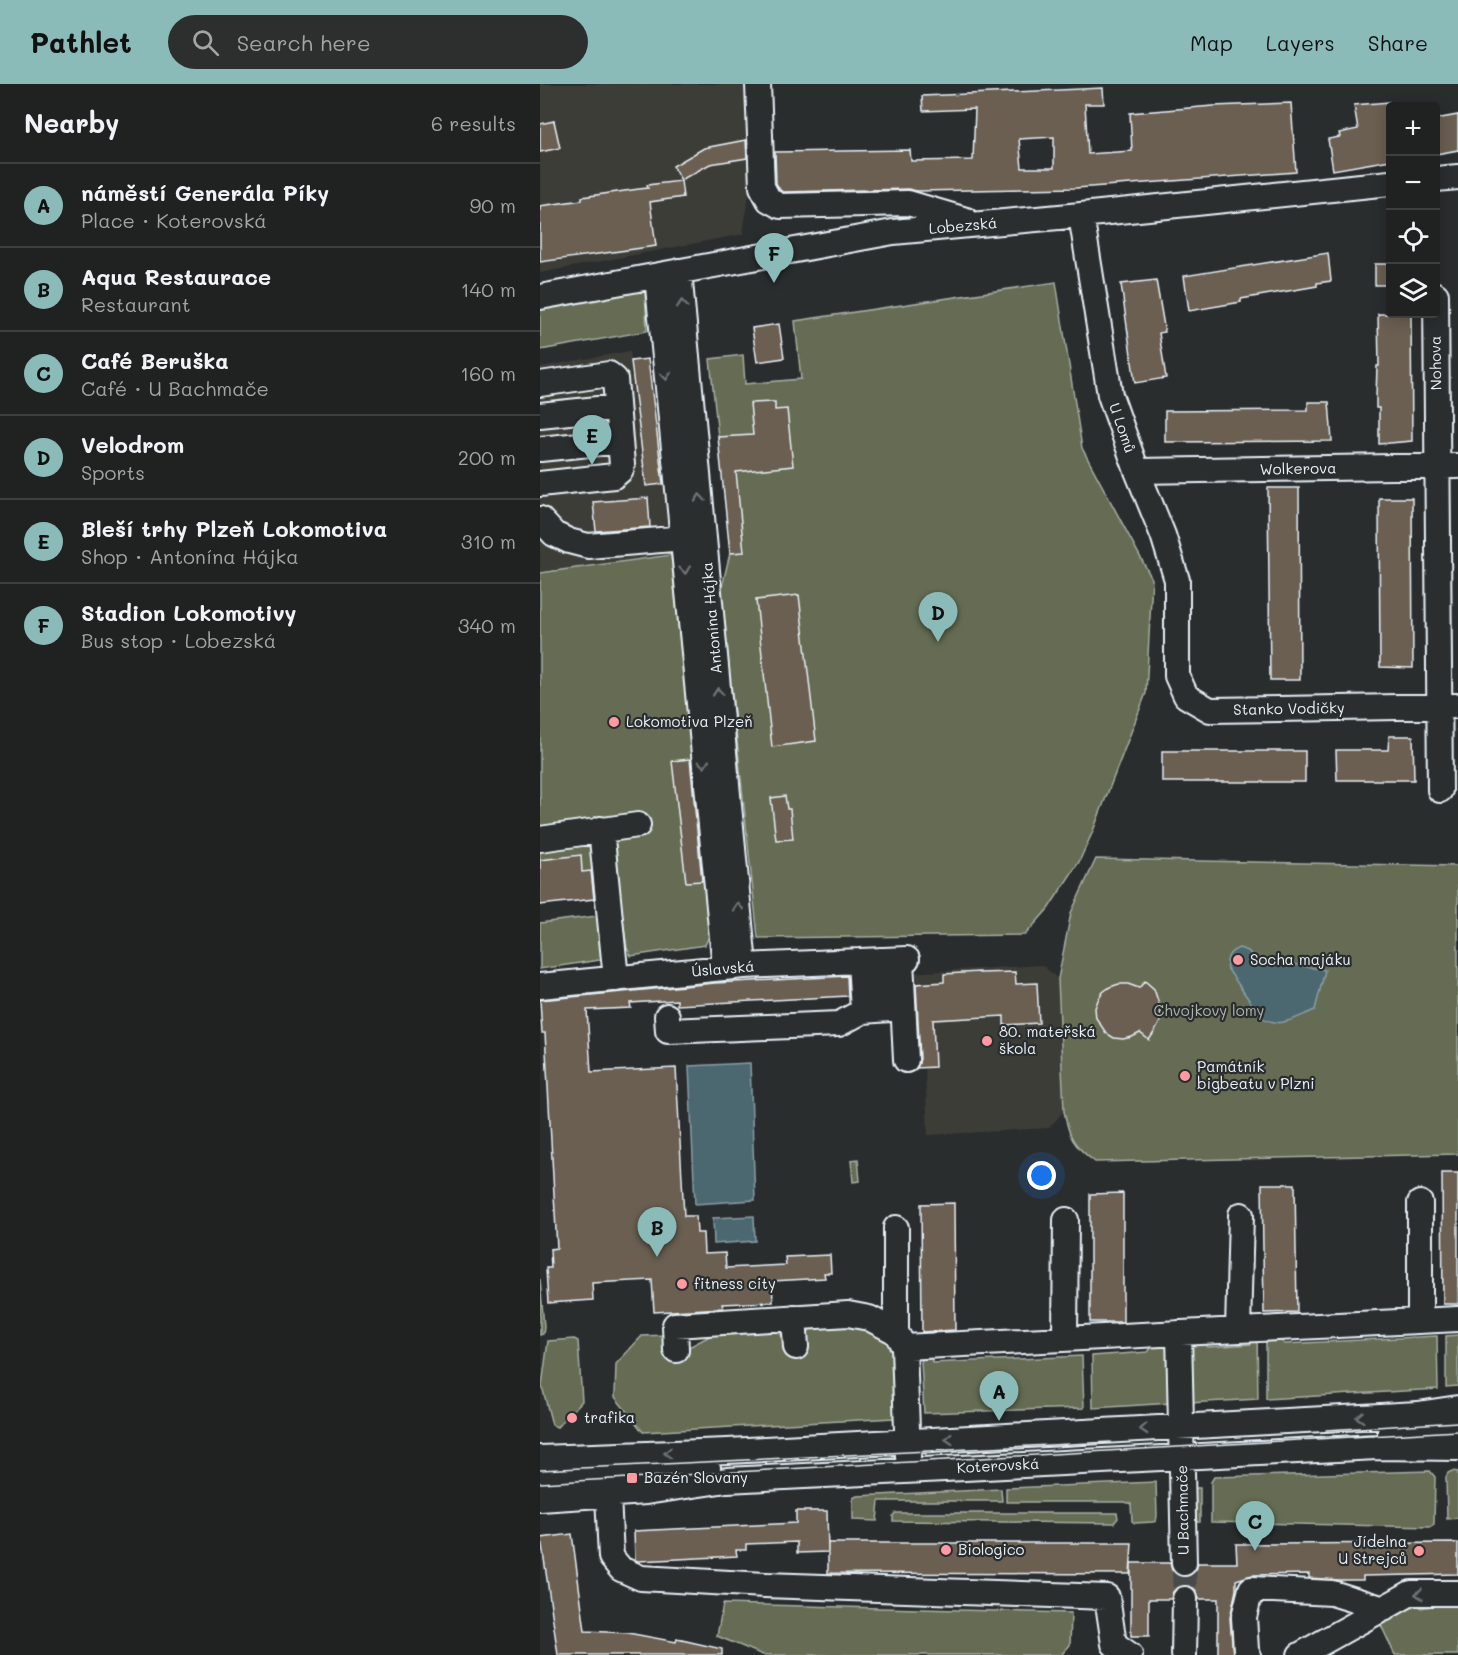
<!DOCTYPE html>
<html lang="en">
<head>
<meta charset="utf-8">
<style>
  :root { --surface:#202222; --page:#2d2f2f; --text:#f1f3f6; --muted:#a2a4a5; --line:#3d3f40; --accent:#8bbbb9 }
  body { margin:0; font-family:Mali,sans-serif; background:var(--page); color:var(--text) }
  .controls { position:absolute; right:18px; top:18px; display:grid; overflow:hidden; border-radius:6px; box-shadow:0 3px 15px #0003 }
  .controls button { width:54px; height:54px; display:grid; place-items:center; padding:0; border:0; border-bottom:2px solid var(--line); background:var(--surface); color:var(--text); font:30px sans-serif }
  .you { position:absolute; left:502px; top:1092px; width:21px; height:21px; margin:-15px; border:4px solid #fff; border-radius:50%; background:#1a73e8; box-shadow:0 0 0 9px #1a73e833 }
  .badge { display:grid; place-items:center; width:39px; height:39px; border-radius:50%; background:var(--accent); color:#111; font-size:20px; font-weight:700 }
  .pin { position:absolute; translate:-50% -50px; filter:drop-shadow(0 2px 3px #0008) }
  .pin::after { content:''; position:absolute; top:32px; width:21px; height:18px; background:inherit; clip-path:polygon(0 0,100% 0,50% 100%) }
  .list { margin:0; padding:0; list-style:none }
  h2 { display:flex; justify-content:space-between; align-items:center; height:78px; margin:0; padding:0 24px; font-size:26px }
  h2 small { font-size:20px; font-weight:400; color:var(--muted) }
  .list li { display:grid; grid-template-columns:39px 1fr auto; gap:18px; align-items:center; box-sizing:border-box; height:84px; padding:0 24px; border-top:2px solid var(--line) }
  .list b { display:block; font-size:22px; white-space:nowrap }
  .list p { margin:0; font-size:20px; white-space:nowrap; color:var(--muted) }
  .list em { font-size:20px; font-style:normal; color:var(--muted) }
  .icon { flex:none; width:33px; height:33px; fill:none; stroke:currentColor; stroke-width:2; stroke-linecap:round; stroke-linejoin:round }
  .map { position:relative; flex:none; width:918px; height:1571px; overflow:hidden }
  header { display:flex; align-items:center; gap:36px; box-sizing:border-box; height:84px; padding:0 30px; background:var(--accent); color:#111 }
  header strong { font-size:28px }
  nav { display:flex; gap:33px; margin-inline-start:auto; font-size:21px }
  .search { width:420px; height:54px; background:var(--page); display:flex; align-items:center; gap:15px; box-sizing:border-box; padding:0 21px; border-radius:33px; color:var(--muted); font-size:22px }
  main { display:flex }
  aside { flex:1; background:var(--surface) }
  .map>svg:first-child { display:block }
  .built { fill:#3d3c38 }
  .green { fill:#656c52; stroke:#a6aea5; stroke-width:1.5 }
  .water { fill:#4c6770; stroke:#8a9ea6; stroke-width:1.5 }
  .building { fill:#6a5e51; stroke:#e8f1f8; stroke-width:1.5; fill-rule:evenodd }
  .lines { fill:none; stroke-linecap:round; stroke-linejoin:round }
  .minor-tunnel { stroke:#464a4c; stroke-width:24; stroke-dasharray:24 12; stroke-linecap:butt }
  .minor-casing { stroke:#e8f1f8; stroke-width:28 }
  .minor { stroke:#2a2d2e; stroke-width:24 }
  .tram { stroke:#e8f1f8; stroke-width:1.5 }
  .oneway { stroke:#6c7275 }
  .poi-dot { fill:#ff9aa2; stroke:#2a2d2e; stroke-width:2 }
  .labels { text-anchor:middle; stroke-width:4.5; stroke-linejoin:round; paint-order:stroke }
  .street-label { font-size:15px; fill:#e8f1f8; stroke:#2a2d2e }
  .poi-label { font-size:15px; fill:#e8f1f8; stroke:#2a2d2e; text-anchor:start }
  .park-label { font-size:15px; fill:#adb5ad; stroke:#2a2d2e }
</style>
</head>
<body>
<header>
<strong>Pathlet</strong>
<div class="search"><svg class="icon" aria-label="search" viewBox="0 0 24 24"><circle cx="10" cy="10" r="6"/><path d="M15 15l6 6"/></svg>Search here</div>
<nav><a>Map</a><a>Layers</a><a>Share</a></nav>
</header>
<main>
<aside>
<h2>Nearby<small>6 results</small></h2>
<ul class="list">
<li><span class="badge">A</span><div><b>náměstí Generála Píky</b><p>Place · Koterovská</p></div><em>90 m</em></li>
<li><span class="badge">B</span><div><b>Aqua Restaurace</b><p>Restaurant</p></div><em>140 m</em></li>
<li><span class="badge">C</span><div><b>Café Beruška</b><p>Café · U Bachmače</p></div><em>160 m</em></li>
<li><span class="badge">D</span><div><b>Velodrom</b><p>Sports</p></div><em>200 m</em></li>
<li><span class="badge">E</span><div><b>Bleší trhy Plzeň Lokomotiva</b><p>Shop · Antonína Hájka</p></div><em>310 m</em></li>
<li><span class="badge">F</span><div><b>Stadion Lokomotivy</b><p>Bus stop · Lobezská</p></div><em>340 m</em></li>
</ul>
</aside>
<div class="map">
<svg width="918" height="1571" viewBox="0 0 918 1571">
  <rect width="100%" height="100%" fill="#2a2d2e"/>
  <filter id="ink" filterUnits="userSpaceOnUse"><feTurbulence type="fractalNoise" baseFrequency=".0167" numOctaves="2"/><feDisplacementMap in="SourceGraphic" scale="12" xChannelSelector="R" yChannelSelector="G"/><feConvolveMatrix kernelMatrix="1 2 1 2 8 2 1 2 1" color-interpolation-filters="sRGB"/></filter>
  <g filter="url(#ink)">
    <path class="built" d="M 0,0 L 225,0 L 203,150 L 0,189 Z
      M 90,267 L 106,402 L 123,400 L 131,471 L 0,489 L 0,283 Z
      M 502,881 L 518,895 L 524,1027 L 509,1044 L 388,1051 L 385,984 L 374,984 L 369,889 Z"/>
    <path class="green" d="M 516,198 L 542,364 L 612,495 L 606,609 L 553,747 L 539,778 L 508,825 L 485,851 L 218,854 L 181,507 L 190,469 L 203,468 L 178,353 L 170,275 L 203,271 L 205,300 L 261,295 L 255,237 Z
      M 99,204 L 105,209 L 107,247 L 0,266 L 0,218 Z
      M 131,471 L 170,850 L 165,861 L 91,872 L 87,864 L 79,810 L 0,821 L 0,489 Z
      M 556,775 L 918,782 L 918,1070 L 555,1078 C 533,1061 529,1054 524,1027 L 518,895 L 531,829 Z
      M 57,832 L 66,836 L 66,875 L 0,885 L 0,839 Z
      M 318,1075 L 320,1097 L 313,1098 L 311,1076 Z
      M 0,1195 L 4,1243 L 3,1250 L 0,1251 Z
      M 273,1242 L 317,1242 L 352,1259 L 354,1334 L 103,1348 L 75,1313 L 76,1280 L 102,1252 L 126,1251 L 128,1274 L 146,1274 L 147,1264 L 183,1245 L 233,1245 L 247,1255 L 263,1254 Z
      M 726,1249 L 731,1249 L 745,1260 L 897,1252 L 898,1305 L 726,1315 Z
      M 717,1250 L 718,1315 L 649,1319 L 650,1261 L 658,1252 L 668,1263 L 711,1260 L 711,1251 Z
      M 918,1251 L 918,1302 L 906,1303 L 906,1252 Z
      M 34,1255 L 38,1257 L 42,1317 L 17,1343 L 12,1341 L 2,1302 L 8,1257 Z
      M 618,1255 L 628,1263 L 632,1319 L 553,1324 L 552,1272 L 608,1268 Z
      M 391,1267 L 392,1279 L 542,1272 L 544,1324 L 384,1329 L 381,1278 L 385,1268 Z
      M 890,1387 L 895,1393 L 894,1440 L 891,1443 L 671,1438 L 671,1398 L 674,1393 Z
      M 912,1387 L 918,1388 L 918,1434 L 907,1435 L 906,1393 L 908,1389 Z
      M 616,1398 L 617,1432 L 616,1437 L 613,1438 L 595,1439 L 592,1437 L 591,1420 L 585,1418 L 466,1418 L 466,1404 Z
      M 653,1404 L 660,1404 L 660,1438 L 653,1438 Z
      M 461,1405 L 462,1417 L 339,1417 L 337,1437 L 313,1436 L 313,1414 L 317,1412 Z
      M 355,1429 L 577,1429 L 578,1434 L 574,1439 L 353,1437 L 353,1432 Z
      M 918,1513 L 918,1571 L 855,1571 L 841,1541 L 878,1520 L 881,1524 L 911,1519 Z
      M 183,1520 L 531,1529 L 530,1561 L 521,1571 L 223,1571 L 177,1552 Z"/>
    <path class="water" d="M 699,864 L 708,867 L 713,873 L 785,886 L 775,926 C 755,934 739,946 720,932 L 687,884 C 686,873 689,868 699,864 Z
      M 210,979 L 215,1116 L 155,1120 L 149,982 Z
      M 214,1132 L 215,1157 L 174,1160 L 173,1134 Z"/>
    <path class="building" d="M 563,4 L 564,20 L 545,20 L 548,70 L 592,67 L 590,29 L 673,22 L 751,19 L 756,88 L 536,104 L 377,107 L 368,105 L 243,108 L 240,106 L 236,99 L 235,68 L 370,66 L 371,77 L 433,76 L 435,25 L 383,27 L 382,12 ZM 514,53 L 514,84 L 482,84 L 479,55 Z
      M 849,18 L 850,32 L 850,76 L 793,86 L 788,55 L 800,53 L 799,49 L 818,45 L 814,21 Z
      M 918,31 L 918,66 L 896,70 L 896,35 Z
      M 14,37 L 20,64 L 0,68 L 0,40 Z
      M 206,56 L 207,74 L 170,80 L 141,96 L 133,82 L 164,64 Z
      M 141,97 L 143,113 L 110,118 L 116,162 L 0,178 L 0,122 L 42,116 L 42,113 L 99,105 L 108,104 L 107,101 Z
      M 788,169 L 791,197 L 777,199 L 777,202 L 701,215 L 701,218 L 649,227 L 644,192 Z
      M 835,180 L 850,180 L 850,201 L 835,201 Z
      M 616,196 L 625,248 L 619,249 L 626,294 L 595,299 L 581,200 Z
      M 838,230 L 871,230 L 872,357 L 839,360 L 839,324 L 836,324 L 836,313 L 837,282 L 839,282 Z
      M 239,240 L 244,274 L 217,278 L 212,244 Z
      M 108,275 L 123,400 L 106,402 L 91,277 Z
      M 235,318 L 235,326 L 247,325 L 253,382 L 196,388 L 204,468 L 190,469 L 178,353 L 213,351 L 210,319 Z
      M 768,318 L 789,318 L 792,357 L 625,358 L 625,327 L 768,326 Z
      M 728,404 L 759,404 L 760,596 L 730,596 Z
      M 108,414 L 110,443 L 56,447 L 53,418 Z
      M 839,414 L 872,414 L 873,584 L 840,583 Z
      M 259,511 L 276,657 L 232,663 L 216,516 Z
      M 849,652 L 873,652 L 874,696 L 797,696 L 796,666 L 848,666 Z
      M 622,667 L 765,667 L 765,698 L 622,698 Z
      M 150,675 L 162,797 L 146,798 L 132,677 Z
      M 245,712 L 247,725 L 250,725 L 253,755 L 236,756 L 231,714 Z
      M 41,771 L 42,788 L 51,787 L 54,815 L 0,821 L 0,776 Z
      M 439,888 L 439,889 L 475,888 L 476,900 L 497,899 L 499,939 L 464,941 L 464,932 L 393,936 L 395,983 L 377,984 L 380,975 L 376,900 L 404,898 L 404,890 Z
      M 307,892 L 308,912 L 137,921 L 137,916 L 90,919 L 91,924 L 47,926 L 51,988 L 136,984 L 144,1132 L 156,1132 L 157,1149 L 163,1149 L 164,1170 L 185,1169 L 186,1184 L 246,1181 L 245,1173 L 290,1171 L 291,1189 L 284,1189 L 285,1194 L 232,1197 L 233,1218 L 182,1220 L 183,1224 L 114,1228 L 112,1196 L 52,1199 L 53,1216 L 8,1219 L 6,1184 L 11,1184 L 10,1165 L 17,1164 L 5,949 L 2,949 L 0,916 L 175,899 Z
      M 605,897 L 614,905 L 621,926 L 620,938 L 615,947 L 609,956 L 600,949 L 592,953 L 583,955 L 574,954 L 566,949 L 556,934 L 555,924 L 558,916 L 563,908 L 570,903 L 579,900 L 588,900 L 599,904 Z
      M 902,1089 L 918,1089 L 918,1220 L 903,1220 Z
      M 722,1100 L 755,1100 L 757,1228 L 724,1229 Z
      M 583,1109 L 583,1238 L 550,1238 L 550,1110 Z
      M 414,1119 L 415,1246 L 382,1248 L 381,1120 Z
      M 256,1427 L 287,1427 L 288,1468 L 257,1469 L 257,1458 L 206,1460 L 206,1466 L 196,1466 L 197,1472 L 98,1477 L 95,1476 L 94,1447 L 256,1439 Z
      M 32,1450 L 45,1547 L 88,1549 L 136,1558 L 137,1555 L 182,1565 L 182,1571 L 18,1571 L 1,1454 Z
      M 288,1459 L 592,1459 L 590,1490 L 288,1489 Z
      M 918,1459 L 918,1490 L 823,1492 L 823,1496 L 799,1496 L 769,1494 L 769,1490 L 712,1491 L 696,1496 L 696,1506 L 690,1534 L 693,1571 L 678,1571 L 678,1515 L 659,1515 L 657,1508 L 652,1503 L 646,1501 L 638,1503 L 633,1508 L 631,1515 L 609,1515 L 609,1552 L 591,1552 L 591,1479 L 630,1479 L 632,1486 L 637,1491 L 645,1493 L 652,1491 L 656,1486 L 658,1479 L 697,1479 L 696,1460 Z"/>
    <g class="lines">
      <path class="minor-tunnel" d="M 644,1479 L 645,1515"/>
      <defs>
        <path id="minor" d="M 218,0 L 222,103 L 229,116 L 240,122 L 368,119 L 426,136
          M 896,95 L 918,93
          M 541,131 L 570,311 L 597,387 L 623,451 L 637,496 L 637,592 L 646,612 L 670,626 L 918,622
          M 139,187 L 204,882
          M 117,192 L 185,884
          M 896,211 L 900,706
          M 0,213 L 353,148 L 541,131 L 850,99
          M 0,300 L 69,290 L 75,295 L 82,381 L 81,386 L 74,392 L 0,400
          M 0,331 L 77,323
          M 0,365 L 80,357
          M 597,387 L 918,382
          M 0,435 L 14,450 L 29,457 L 48,462 L 157,453
          M 61,745 L 76,895
          M 0,755 L 98,741
          M 341,876 L 344,925
          M 361,876 L 366,976
          M 320,877 L 323,927
          M 0,902 L 204,882 L 367,875
          M 127,932 L 128,947 L 299,940 L 323,927 L 363,924
          M 880,1119 L 880,1237
          M 356,1144 L 356,1248 L 364,1263 L 368,1373
          M 254,1233 L 256,1263
          M 698,1246 L 701,1131
          M 639,1249 L 644,1479
          M 525,1255 L 526,1136
          M 364,1263 L 918,1235
          M 136,1266 L 135,1241 L 308,1230 L 329,1234 L 356,1248
          M 850,1349 L 918,1344
          M 0,1374 L 187,1367 L 878,1330 L 918,1324
          M 0,1393 L 168,1384
          M 68,1411 L 71,1473 L 81,1485 L 101,1494 L 225,1501 L 567,1513 L 574,1560 L 590,1571
          M 0,1415 L 106,1408 L 187,1396 L 837,1363 L 918,1364
          M 644,1571 L 645,1515
          M 708,1571 L 706,1566 L 704,1533 L 711,1505 L 792,1509 L 844,1525
          M 760,1571 L 871,1509 L 918,1509"/>
      </defs>
      <use href="#minor" class="minor-casing"/>
      <use href="#minor" class="minor"/>
      <path class="tram" d="M 786,1346 L 918,1338
        M 0,1386 L 571,1358
        M 0,1399 L 918,1347"/>
    </g>
    <defs><path id="oneway-chevron" d="M-2-3.5L2.5 0L-2 3.5" fill="none" stroke-width="1.6" stroke-linecap="round" stroke-linejoin="round" transform="scale(1.5)"/></defs>
    <g class="oneway">
      <use href="#oneway-chevron" transform="translate(142 220) rotate(-95)"/>
      <use href="#oneway-chevron" transform="translate(126 292) rotate(84)"/>
      <use href="#oneway-chevron" transform="translate(160 414) rotate(-95)"/>
      <use href="#oneway-chevron" transform="translate(145 486) rotate(84)"/>
      <use href="#oneway-chevron" transform="translate(178 608) rotate(-95)"/>
      <use href="#oneway-chevron" transform="translate(164 680) rotate(84)"/>
      <use href="#oneway-chevron" transform="translate(198 823) rotate(-95)"/>
      <use href="#oneway-chevron" transform="translate(820 1333) rotate(177)"/>
      <use href="#oneway-chevron" transform="translate(604 1345) rotate(177)"/>
      <use href="#oneway-chevron" transform="translate(409 1355) rotate(177)"/>
      <use href="#oneway-chevron" transform="translate(128 1369) rotate(178)"/>
      <use href="#oneway-chevron" transform="translate(879 1510) rotate(176)"/>
    </g>
  </g>
  <g class="poi-dot">
    <circle cx="74" cy="638" r="6"/>
    <circle cx="698" cy="876" r="6"/>
    <circle cx="447" cy="957" r="6"/>
    <circle cx="645" cy="992" r="6"/>
    <circle cx="142" cy="1200" r="6"/>
    <circle cx="32" cy="1334" r="6"/>
    <rect x="86" y="1388" width="12" height="12" rx="3"/>
    <circle cx="406" cy="1466" r="6"/>
    <circle cx="879" cy="1467" r="6"/>
  </g>
  <g class="labels">
    <g class="street-label">
      <text transform="translate(423 142) rotate(-5)" y="5">Lobezská</text>
      <text transform="translate(896 279) rotate(-91)" y="5">Nohova</text>
      <text transform="translate(582 344) rotate(71)" y="5">U Lomů</text>
      <text transform="translate(758 385) rotate(-1)" y="5">Wolkerova</text>
      <text transform="translate(172 534) rotate(-95)" y="5">Antonína Hájka</text>
      <text transform="translate(749 625) rotate(-1)" y="5">Stanko Vodičky</text>
      <text transform="translate(183 885) rotate(-5)" y="5">Úslavská</text>
      <text transform="translate(458 1382) rotate(-3)" y="5">Koterovská</text>
      <text transform="translate(643 1426) rotate(-91)" y="5">U Bachmače</text>
    </g>
    <g class="poi-label">
      <text x="86" y="643">Lokomotiva Plzeň</text>
      <text x="710" y="881">Socha majáku</text>
      <text x="459" y="953">80. mateřská<tspan x="459" dy="17">škola</tspan></text>
      <text x="657" y="988">Památník<tspan x="657" dy="17">bigbeatu v Plzni</tspan></text>
      <text x="154" y="1205">fitness city</text>
      <text x="44" y="1339">trafika</text>
      <text x="104" y="1399">Bazén Slovany</text>
      <text x="867" y="1463" text-anchor="end">Jídelna<tspan x="867" dy="17">U Strejců</tspan></text>
      <text x="418" y="1471">Biologico</text>
    </g>
    <g class="park-label">
      <text x="669" y="932">Chvojkovy lomy</text>
    </g>
  </g>
</svg>
<div class="controls">
<button>+</button>
<button>−</button>
<button><svg class="icon" aria-label="locate" viewBox="0 0 24 24"><circle cx="12" cy="12" r="6"/><path d="M12 2v4M12 18v4M2 12h4M18 12h4"/></svg></button>
<button><svg class="icon" aria-label="layers" viewBox="0 0 24 24"><path d="M12 4l9 5-9 5-9-5zM3 14l9 5 9-5"/></svg></button>
</div>
<div class="you"></div>
<div class="pin badge" style="left:459px;top:1337px">A</div>
<div class="pin badge" style="left:117px;top:1173px">B</div>
<div class="pin badge" style="left:715px;top:1467px">C</div>
<div class="pin badge" style="left:398px;top:558px">D</div>
<div class="pin badge" style="left:52px;top:381px">E</div>
<div class="pin badge" style="left:234px;top:199px">F</div>
</div>
</main>
</body>
</html>
